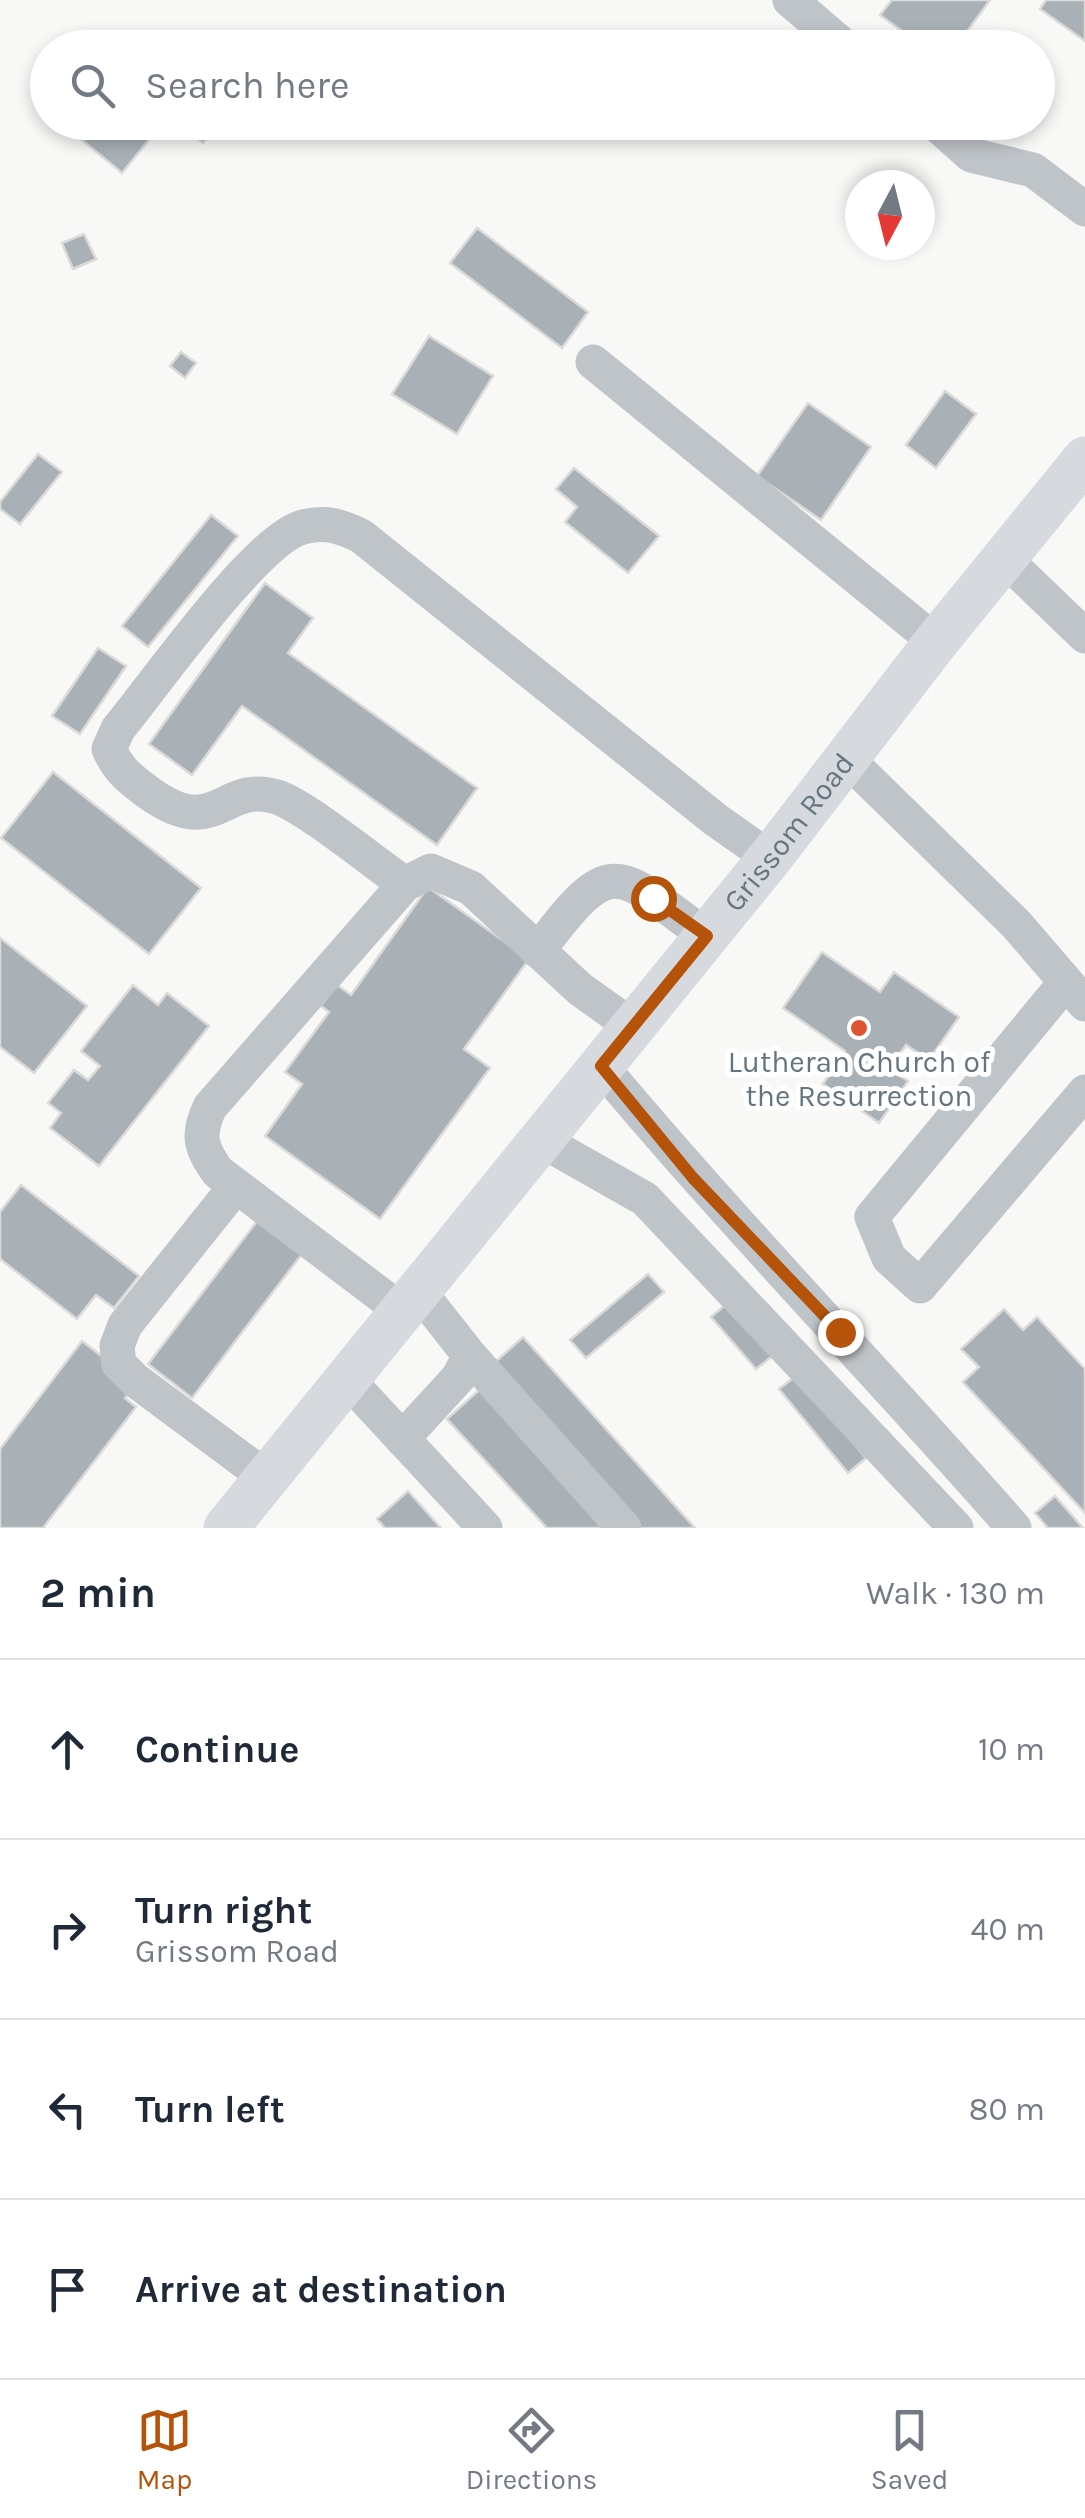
<!DOCTYPE html>
<html lang="en">
<head>
<meta charset="utf-8">
<style>
  :root { --surface:#fff; --page:#f6f6f7; --text:#1f2937; --muted:#747a83; --line:#e0e1e3; --accent:#b45309 }
  body { margin:0; font-family:Karla,sans-serif; background:var(--page); color:var(--text) }
  .compass { position:absolute; left:845px; top:170px; width:90px; height:90px; border-radius:50%; background:var(--surface); box-shadow:0 5px 15px #0003; rotate:187deg }
  .stop { position:absolute; width:30px; height:30px; margin:-22px; border:8px solid #b45309; border-radius:50%; background:#fff }
  .stop.end { background:#b45309; border-color:#fff; box-shadow:0 2px 10px #0008 }
  .list { margin:0; padding:0; list-style:none }
  h2 { display:flex; justify-content:space-between; align-items:center; height:130px; margin:0; padding:0 40px; font-size:42px }
  h2 small { font-size:32px; font-weight:400; color:var(--muted) }
  .list li { display:grid; grid-template-columns:65px 1fr auto; gap:30px; align-items:center; box-sizing:border-box; height:180px; padding:0 40px; border-top:2px solid var(--line) }
  .list b { display:block; font-size:38px; white-space:nowrap }
  .list p { margin:0; font-size:32px; white-space:nowrap; color:var(--muted) }
  .list em { font-size:32px; font-style:normal; color:var(--muted) }
  .icon { flex:none; width:55px; height:55px; fill:none; stroke:currentColor; stroke-width:2; stroke-linecap:round; stroke-linejoin:round }
  .map { position:relative; flex:none; width:1085px; height:1528px; overflow:hidden }
  .search { position:absolute; background:var(--surface); box-shadow:0 5px 15px #0003; left:30px; right:30px; top:30px; height:110px; display:flex; align-items:center; gap:25px; box-sizing:border-box; padding:0 35px; border-radius:55px; color:var(--muted); font-size:38px }
  .sheet { height:850px; background:var(--surface) }
  nav { display:flex; justify-content:space-around; align-items:center; box-sizing:border-box; height:140px; border-top:2px solid var(--line); background:var(--surface); font-size:28px; color:var(--muted) }
  nav a { display:grid; justify-items:center; gap:5px }
  nav .on { color:var(--accent) }
  .map>svg:first-child { display:block }
  .building { fill:#a9b1b7; stroke:#dadad8; stroke-width:2.5 }
  .lines { fill:none; stroke-linecap:round; stroke-linejoin:round }
  .minor { stroke:#bfc4c8; stroke-width:35 }
  .major { stroke:#d6dade; stroke-width:45 }
  .route { stroke:#b45309; stroke-width:12 }
  .poi-dot { fill:#de5331; stroke:#fff; stroke-width:4 }
  .labels { text-anchor:middle; stroke-width:10; stroke-linejoin:round; paint-order:stroke }
  .street-label { font-size:30px; fill:#657580; stroke:#fff }
  .poi-label { font-size:30px; fill:#657580; stroke:#fff }
</style>
</head>
<body>
<div class="map">
<svg width="1085" height="1528" viewBox="0 0 1085 1528">
  <rect width="100%" height="100%" fill="#f8f8f6"/>
  <path class="building" d="M 892,0 L 990,0 L 955,48 L 925,48 L 880,15 Z
    M 1046,0 L 1085,0 L 1085,41 L 1040,9 Z
    M 78,122 L 135,122 L 152,136 L 122,173 L 71,131 Z
    M 175,122 L 218,122 L 203,143 Z
    M 477,228 L 588,312 L 562,348 L 450,263 Z
    M 84,234 L 96,259 L 73,269 L 62,243 Z
    M 429,336 L 493,376 L 457,434 L 392,394 Z
    M 181,352 L 196,363 L 185,378 L 170,366 Z
    M 945,391 L 976,414 L 936,468 L 906,445 Z
    M 808,403 L 871,447 L 821,520 L 757,476 Z
    M 38,454 L 62,472 L 20,524 L 0,509 L 0,502 Z
    M 574,468 L 659,536 L 628,573 L 565,522 L 577,507 L 556,489 Z
    M 211,515 L 238,536 L 148,647 L 122,626 Z
    M 265,583 L 313,618 L 288,653 L 477,788 L 437,845 L 242,706 L 192,775 L 149,744 Z
    M 98,648 L 126,666 L 80,734 L 52,716 Z
    M 53,772 L 201,888 L 149,954 L 1,838 Z
    M 428,887 L 529,959 L 464,1049 L 490,1068 L 380,1219 L 265,1136 L 302,1084 L 285,1072 L 329,1012 L 321,1006 L 336,984 L 351,995 Z
    M 0,938 L 87,1006 L 34,1073 L 0,1047 Z
    M 822,952 L 880,992 L 894,972 L 959,1017 L 929,1060 L 906,1045 L 889,1069 L 908,1081 L 879,1123 L 823,1084 L 845,1051 L 783,1008 Z
    M 133,985 L 158,1005 L 167,993 L 209,1026 L 99,1166 L 50,1128 L 61,1113 L 48,1103 L 74,1070 L 88,1080 L 100,1066 L 81,1051 Z
    M 21,1185 L 139,1276 L 114,1308 L 96,1295 L 77,1319 L 0,1259 L 0,1212 Z
    M 261,1216 L 305,1250 L 192,1398 L 148,1364 Z
    M 648,1274 L 664,1292 L 586,1358 L 570,1340 Z
    M 730,1301 L 775,1354 L 756,1369 L 711,1317 Z
    M 1004,1309 L 1023,1330 L 1037,1317 L 1085,1369 L 1085,1513 L 963,1382 L 979,1367 L 961,1349 Z
    M 523,1337 L 695,1528 L 639,1528 L 492,1365 Z
    M 82,1341 L 137,1383 L 125,1398 L 136,1407 L 43,1528 L 0,1528 L 0,1449 Z
    M 797,1375 L 866,1458 L 848,1473 L 779,1389 Z
    M 479,1390 L 603,1528 L 547,1528 L 447,1419 Z
    M 408,1491 L 441,1528 L 385,1528 L 377,1519 Z
    M 1055,1496 L 1083,1528 L 1048,1528 L 1035,1513 Z"/>
  <g class="lines">
    <path class="minor" d="M 790,0 L 846,48
      M 934,122 L 971,155 L 1033,170 L 1085,209
      M 593,362 L 936,642
      M 1004,558 L 1085,636
      M 848,760 L 1016,924 L 1085,1004
      M 405,884 C 377,865 305,806 277,797 C 221,780 218,842 149,793 C 130,779 119,771 109,749 L 118,729 C 153,687 257,538 303,527 C 326,521 340,526 361,536 L 716,820 L 770,858
      M 538,951 C 613,851 614,870 707,936
      M 1066,982 L 872,1217 L 889,1258 L 920,1286 L 1085,1092
      M 601,1066 C 734,1225 878,1373 1014,1528
      M 541,1140 L 645,1199 L 956,1528
      M 236,1186 L 125,1325 L 117,1346 L 119,1364 L 135,1380 L 267,1478
      M 402,1311 L 218,1172 C 200,1148 197,1134 210,1107 L 405,884 L 431,871 L 471,888 L 580,989 L 633,1027
      M 470,1356 L 624,1528
      M 347,1379 L 485,1528
      M 402,1439 L 458,1378 L 470,1356 L 418,1290"/>
    <path class="major" id="s1" d="M 226,1528 L 770,858 L 936,642 L 1085,459"/>
  </g>
  <g class="lines">
    <path class="route" d="M 653,898 L 707,936 L 601,1066 L 693,1178 L 840,1332"/>
  </g>
  <circle class="poi-dot" cx="859" cy="1028" r="10"/>
  <g class="labels">
    <g class="street-label">
      <text dy="10" stroke="none"><textPath href="#s1" startOffset="895">Grissom Road</textPath></text>
    </g>
    <g class="poi-label">
      <text x="859" y="1072">Lutheran Church of<tspan x="859" dy="34">the Resurrection</tspan></text>
    </g>
  </g>
</svg>
<svg class="compass" viewBox="-18 -18 36 36"><path d="M0-13l5 13h-10z" fill="#e53935"/><path d="M0 13l5-13h-10z" fill="#747a83"/></svg>
<div class="stop" style="left:653px;top:898px"></div>
<div class="stop end" style="left:840px;top:1332px"></div>
<div class="search"><svg class="icon" aria-label="search" viewBox="0 0 24 24"><circle cx="10" cy="10" r="6"/><path d="M15 15l6 6"/></svg>Search here</div>
</div>
<section class="sheet">
<h2>2 min<small>Walk · 130 m</small></h2>
<ul class="list">
<li><svg class="icon" aria-label="ahead" viewBox="0 0 24 24"><path d="M12 20V5M6 11l6-6 6 6"/></svg><div><b>Continue</b></div><em>10 m</em></li>
<li><svg class="icon" aria-label="right" viewBox="0 0 24 24"><path d="M7 20v-9h11M14 6l5 5-5 5"/></svg><div><b>Turn right</b><p>Grissom Road</p></div><em>40 m</em></li>
<li><svg class="icon" aria-label="left" viewBox="0 0 24 24"><path d="M17 20v-9H6M10 6l-5 5 5 5"/></svg><div><b>Turn left</b></div><em>80 m</em></li>
<li><svg class="icon" aria-label="arrive" viewBox="0 0 24 24"><path d="M6 21V4h12l-3 4 3 4H6"/></svg><div><b>Arrive at destination</b></div></li>
</ul>
</section>
<nav>
<a class="on"><svg class="icon" aria-label="map" viewBox="0 0 24 24"><path d="M3 6l6-2 6 2 6-2v14l-6 2-6-2-6 2zM9 4v14M15 6v14"/></svg>Map</a>
<a><svg class="icon" aria-label="directions" viewBox="0 0 24 24"><path d="M12 3l9 9-9 9-9-9zM9 14v-3h6M13 9l2 2-2 2"/></svg>Directions</a>
<a><svg class="icon" aria-label="saved" viewBox="0 0 24 24"><path d="M7 4h10v16l-5-4-5 4z"/></svg>Saved</a>
</nav>
</body>
</html>
